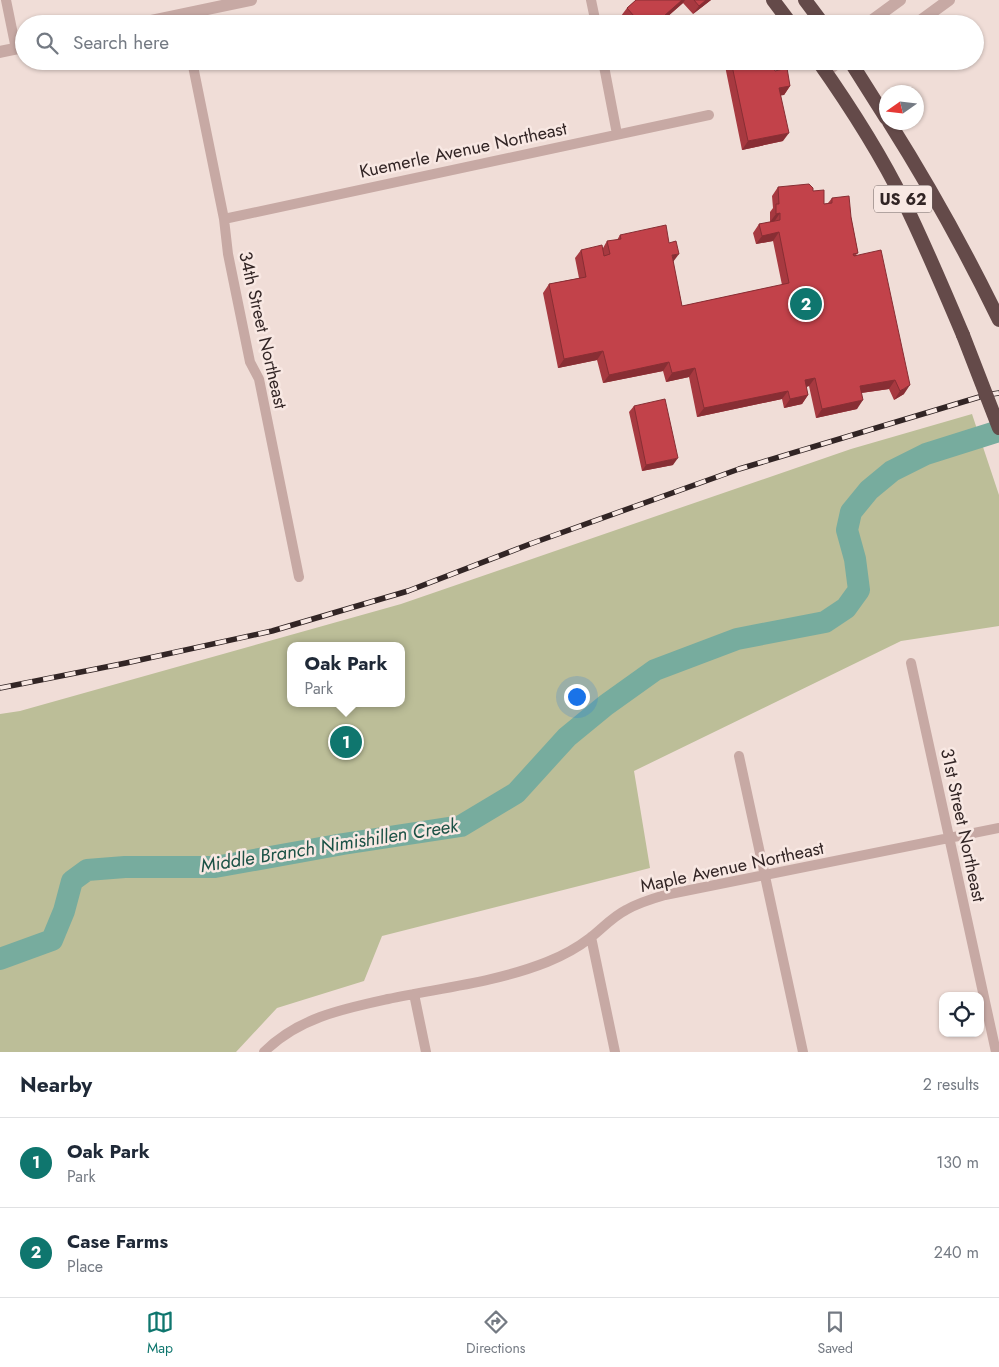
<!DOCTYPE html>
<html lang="en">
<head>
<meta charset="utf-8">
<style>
  :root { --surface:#fff; --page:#f2f2f3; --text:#1f2937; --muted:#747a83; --line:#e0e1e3; --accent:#0f766e }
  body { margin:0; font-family:Jost,sans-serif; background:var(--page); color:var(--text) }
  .controls { position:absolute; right:15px; bottom:15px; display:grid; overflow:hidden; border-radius:10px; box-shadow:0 1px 4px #0004 }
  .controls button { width:45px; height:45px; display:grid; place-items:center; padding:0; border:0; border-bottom:1px solid var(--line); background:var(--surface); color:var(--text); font:25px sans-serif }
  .compass { position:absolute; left:879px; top:85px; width:45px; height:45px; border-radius:50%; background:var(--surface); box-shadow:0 1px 4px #0004; rotate:256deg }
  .you { position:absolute; left:576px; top:696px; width:18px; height:18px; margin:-12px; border:4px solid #fff; border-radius:50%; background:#1a73e8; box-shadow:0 0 0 8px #1a73e833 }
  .badge { display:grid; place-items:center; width:32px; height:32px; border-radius:50%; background:var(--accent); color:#fff; font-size:16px; font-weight:700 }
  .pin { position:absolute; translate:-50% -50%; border:2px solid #fff; box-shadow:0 1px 5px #0006 }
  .popup { position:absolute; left:287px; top:642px; width:118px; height:65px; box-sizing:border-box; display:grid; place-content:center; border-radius:10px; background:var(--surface); filter:drop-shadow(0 1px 4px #0005); font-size:16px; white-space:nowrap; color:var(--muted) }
  .popup b { font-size:19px; color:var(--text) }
  .popup::after { content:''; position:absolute; left:50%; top:100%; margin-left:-10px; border:10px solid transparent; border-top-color:var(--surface) }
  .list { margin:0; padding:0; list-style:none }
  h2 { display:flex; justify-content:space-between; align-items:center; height:65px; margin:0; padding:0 20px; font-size:21px }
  h2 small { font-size:16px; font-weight:400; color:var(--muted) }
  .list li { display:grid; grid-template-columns:32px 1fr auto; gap:15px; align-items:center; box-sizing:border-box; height:90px; padding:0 20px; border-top:1px solid var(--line) }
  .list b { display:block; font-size:19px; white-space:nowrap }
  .list p { margin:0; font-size:16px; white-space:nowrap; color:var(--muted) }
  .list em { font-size:16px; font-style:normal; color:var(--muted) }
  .icon { flex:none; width:28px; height:28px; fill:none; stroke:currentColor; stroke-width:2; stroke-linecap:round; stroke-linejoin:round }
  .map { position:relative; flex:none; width:999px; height:1052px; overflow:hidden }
  .search { position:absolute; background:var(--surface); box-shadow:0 1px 4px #0004; left:15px; right:15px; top:15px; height:55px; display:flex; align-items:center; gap:12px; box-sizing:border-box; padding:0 18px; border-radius:28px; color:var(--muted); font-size:19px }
  .sheet { height:245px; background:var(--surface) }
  nav { display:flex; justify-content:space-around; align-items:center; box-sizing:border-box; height:70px; border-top:1px solid var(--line); background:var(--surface); font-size:14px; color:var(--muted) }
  nav a { display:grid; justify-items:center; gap:2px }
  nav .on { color:var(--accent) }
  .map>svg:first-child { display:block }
  .green { fill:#bcbe98; fill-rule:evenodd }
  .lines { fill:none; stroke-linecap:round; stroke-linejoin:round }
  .river { stroke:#77ac9e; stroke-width:22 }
  .minor { stroke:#c7a9a4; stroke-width:10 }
  .tertiary { stroke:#c7a9a4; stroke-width:12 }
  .trunk { stroke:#644a49; stroke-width:14 }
  .rail-casing { stroke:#322525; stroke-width:5.5 }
  .rail { stroke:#f8e8e3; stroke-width:4; stroke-dasharray:11; stroke-linecap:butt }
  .trunk-bridge { stroke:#644a49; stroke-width:14 }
  .wall { fill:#a73940 }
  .shaded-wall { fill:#882e34 }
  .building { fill:#c2424a; stroke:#882e34 }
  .labels { text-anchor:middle; stroke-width:5; stroke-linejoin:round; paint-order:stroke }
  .shield { fill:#f8e8e3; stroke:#6d605e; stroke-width:1 }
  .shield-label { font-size:16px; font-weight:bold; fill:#322525 }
  .street-label { font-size:18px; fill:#322525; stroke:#f8e8e3 }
  .water-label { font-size:19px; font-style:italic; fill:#1c5246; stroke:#f8e8e3 }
</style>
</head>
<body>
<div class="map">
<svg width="999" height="1052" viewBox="0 0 999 1052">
  <rect width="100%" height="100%" fill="#f0ddd7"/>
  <path class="green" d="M 972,414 L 999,495 L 999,626 L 901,641 L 634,771 L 650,868 L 382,936 L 364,981 L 277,1008 L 236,1052 L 0,1052 L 0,714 L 20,711 L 401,604 L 851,449 ZM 291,646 L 401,646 L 401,703 L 291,703 Z"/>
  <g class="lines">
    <path class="river" d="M 0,959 L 52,940 L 64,911 L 72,881 L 87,870 L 125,867 L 215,867 L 343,844 L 461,826 L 516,793 L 567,737 L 606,705 L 655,670 L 737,639 L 825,622 L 846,608 L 859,590 L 855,559 L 847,530 L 851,512 L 869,490 L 892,471 L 926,454 L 999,431"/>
    <path class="minor" d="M 6,0 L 16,49
      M 591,0 L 596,24
      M 192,61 L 224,219 L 228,254 L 250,362 L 259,379 L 299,577
      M 603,61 L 617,134
      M 224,219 L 709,115
      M 911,663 L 996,1052
      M 739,756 L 803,1052
      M 591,937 L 615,1052
      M 414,994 L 426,1052
      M 264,1052 C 298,1018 342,1009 388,999 C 440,988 497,982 547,962 C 562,956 577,948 590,938 C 602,929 612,917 626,910 C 638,903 651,899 665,895 L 999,828"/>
    <path class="tertiary" d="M 136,24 L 251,0
      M 867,24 L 900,0
      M 916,24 L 949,0
      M 0,52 L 24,47
      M 825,72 L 840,61"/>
    <path class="trunk" d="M 773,0 L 791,24
      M 805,0 L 823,24
      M 818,61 C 849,105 880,153 904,202 C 925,245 944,290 963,335
      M 850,61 L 886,118
      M 889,122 C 930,187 966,252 999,320"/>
    <defs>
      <path id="rail" d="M 0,688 L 126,663 L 272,631 L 408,591 L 530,544 L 739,469 L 986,395 L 999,393"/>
    </defs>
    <use href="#rail" class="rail-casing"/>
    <use href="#rail" class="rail"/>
    <path class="trunk-bridge" d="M 963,335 L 999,428"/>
  </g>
  <path class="wall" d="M 636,0 L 711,0 L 693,14 L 683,3 L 659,24 L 627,24 L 621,16 L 627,8 Z
    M 724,61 L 773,61 L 775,71 L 790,86 L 784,95 L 781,95 L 783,141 L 742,150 Z
    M 778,187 L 813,191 L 824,204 L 828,203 L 832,198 L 851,217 L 858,253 L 856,255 L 904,394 L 894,400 L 889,389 L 861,393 L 857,409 L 816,418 L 809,386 L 806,387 L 808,395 L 802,404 L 784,408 L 782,399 L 697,417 L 689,377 L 666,382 L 663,371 L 603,383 L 597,360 L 558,368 L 543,293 L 549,284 L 579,278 L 575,258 L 581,250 L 603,248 L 607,241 L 617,240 L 620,235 L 673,262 L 682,306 L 782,285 L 773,241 L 756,244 L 753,233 L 759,224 L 770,222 L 770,212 L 773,208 L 772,196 Z
    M 634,406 L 673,465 L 642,471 L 629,412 Z"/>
  <path class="shaded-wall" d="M 682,0 L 685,0 L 683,3 L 659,24 L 655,24 Z
    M 706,0 L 711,0 L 693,14 L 699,6 Z
    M 790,86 L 784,95 L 773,97 L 779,88 Z
    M 789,133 L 783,141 L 742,150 L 748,141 Z
    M 780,213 L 774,222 L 770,222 L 776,214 Z
    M 779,232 L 773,241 L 756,244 L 762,236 Z
    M 679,254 L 673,262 L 672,255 Z
    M 603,351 L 597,360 L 558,368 L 564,359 Z
    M 669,362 L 663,371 L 603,383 L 609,375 Z
    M 695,368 L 689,377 L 666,382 L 672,373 Z
    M 815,378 L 809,386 L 799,389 L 805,380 Z
    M 895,380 L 889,389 L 854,394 L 860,386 Z
    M 910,385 L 904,394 L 894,400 L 900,391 Z
    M 788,391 L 782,399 L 697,417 L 704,408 Z
    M 808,395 L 802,404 L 784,408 L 790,399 Z
    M 863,400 L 857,409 L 816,418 L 822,409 Z
    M 678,458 L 673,465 L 642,471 L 646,465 Z"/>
  <path class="building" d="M 636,0 L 682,0 L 655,24 L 641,24 L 627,8 Z
    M 694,0 L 706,0 L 699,6 Z
    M 731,61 L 773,61 L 775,71 L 787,68 L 790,86 L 779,88 L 789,133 L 748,141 Z
    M 809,184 L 813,188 L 813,191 L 824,190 L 824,204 L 832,203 L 832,198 L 849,196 L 851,217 L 858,253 L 853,254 L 854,256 L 881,250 L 910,385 L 900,391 L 895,380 L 860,386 L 863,400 L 822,409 L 815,378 L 805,380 L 808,395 L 790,399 L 788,391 L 704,408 L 695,368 L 672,373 L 669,362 L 609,375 L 603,351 L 564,359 L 549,284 L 586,277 L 581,250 L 602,245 L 604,256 L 610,254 L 607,241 L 621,239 L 620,235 L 666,225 L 669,243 L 676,241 L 679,254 L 672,255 L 682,306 L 789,283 L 779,232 L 762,236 L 759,224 L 780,220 L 780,213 L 776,214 L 776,204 L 779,204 L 778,187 Z
    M 665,399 L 678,458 L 646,465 L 634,406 Z"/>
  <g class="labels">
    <rect class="shield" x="874" y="185.5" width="58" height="27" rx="4"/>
    <g class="shield-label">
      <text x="903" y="205">US 62</text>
    </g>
    <g class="street-label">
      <text transform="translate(463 150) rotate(-12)" y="6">Kuemerle Avenue Northeast</text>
      <text transform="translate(263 330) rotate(77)" y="6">34th Street Northeast</text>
      <text transform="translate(963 825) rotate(78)" y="6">31st Street Northeast</text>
      <text transform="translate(732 867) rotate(-12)" y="6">Maple Avenue Northeast</text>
    </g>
    <g class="water-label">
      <text transform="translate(329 845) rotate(-9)" y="7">Middle Branch Nimishillen Creek</text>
    </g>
  </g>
</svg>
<div class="controls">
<button><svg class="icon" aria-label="locate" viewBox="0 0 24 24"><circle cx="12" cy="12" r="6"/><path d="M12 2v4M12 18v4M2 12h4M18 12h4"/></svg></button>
</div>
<svg class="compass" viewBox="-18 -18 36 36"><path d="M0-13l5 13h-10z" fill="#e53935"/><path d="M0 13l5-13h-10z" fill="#747a83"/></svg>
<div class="you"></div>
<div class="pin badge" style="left:346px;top:742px">1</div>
<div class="popup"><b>Oak Park</b>Park</div>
<div class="pin badge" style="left:806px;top:304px">2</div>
<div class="search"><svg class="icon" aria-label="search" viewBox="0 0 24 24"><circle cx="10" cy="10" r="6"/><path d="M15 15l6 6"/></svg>Search here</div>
</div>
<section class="sheet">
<h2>Nearby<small>2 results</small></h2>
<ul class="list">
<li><span class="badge">1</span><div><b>Oak Park</b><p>Park</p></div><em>130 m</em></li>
<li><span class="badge">2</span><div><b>Case Farms</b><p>Place</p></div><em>240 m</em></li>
</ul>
</section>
<nav>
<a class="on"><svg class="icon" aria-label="map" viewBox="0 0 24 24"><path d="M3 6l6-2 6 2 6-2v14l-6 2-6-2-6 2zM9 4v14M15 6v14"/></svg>Map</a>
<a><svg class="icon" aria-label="directions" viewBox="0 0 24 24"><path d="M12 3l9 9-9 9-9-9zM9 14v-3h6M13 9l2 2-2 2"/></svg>Directions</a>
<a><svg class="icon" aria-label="saved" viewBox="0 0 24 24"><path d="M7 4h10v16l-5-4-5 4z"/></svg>Saved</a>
</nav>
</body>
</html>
